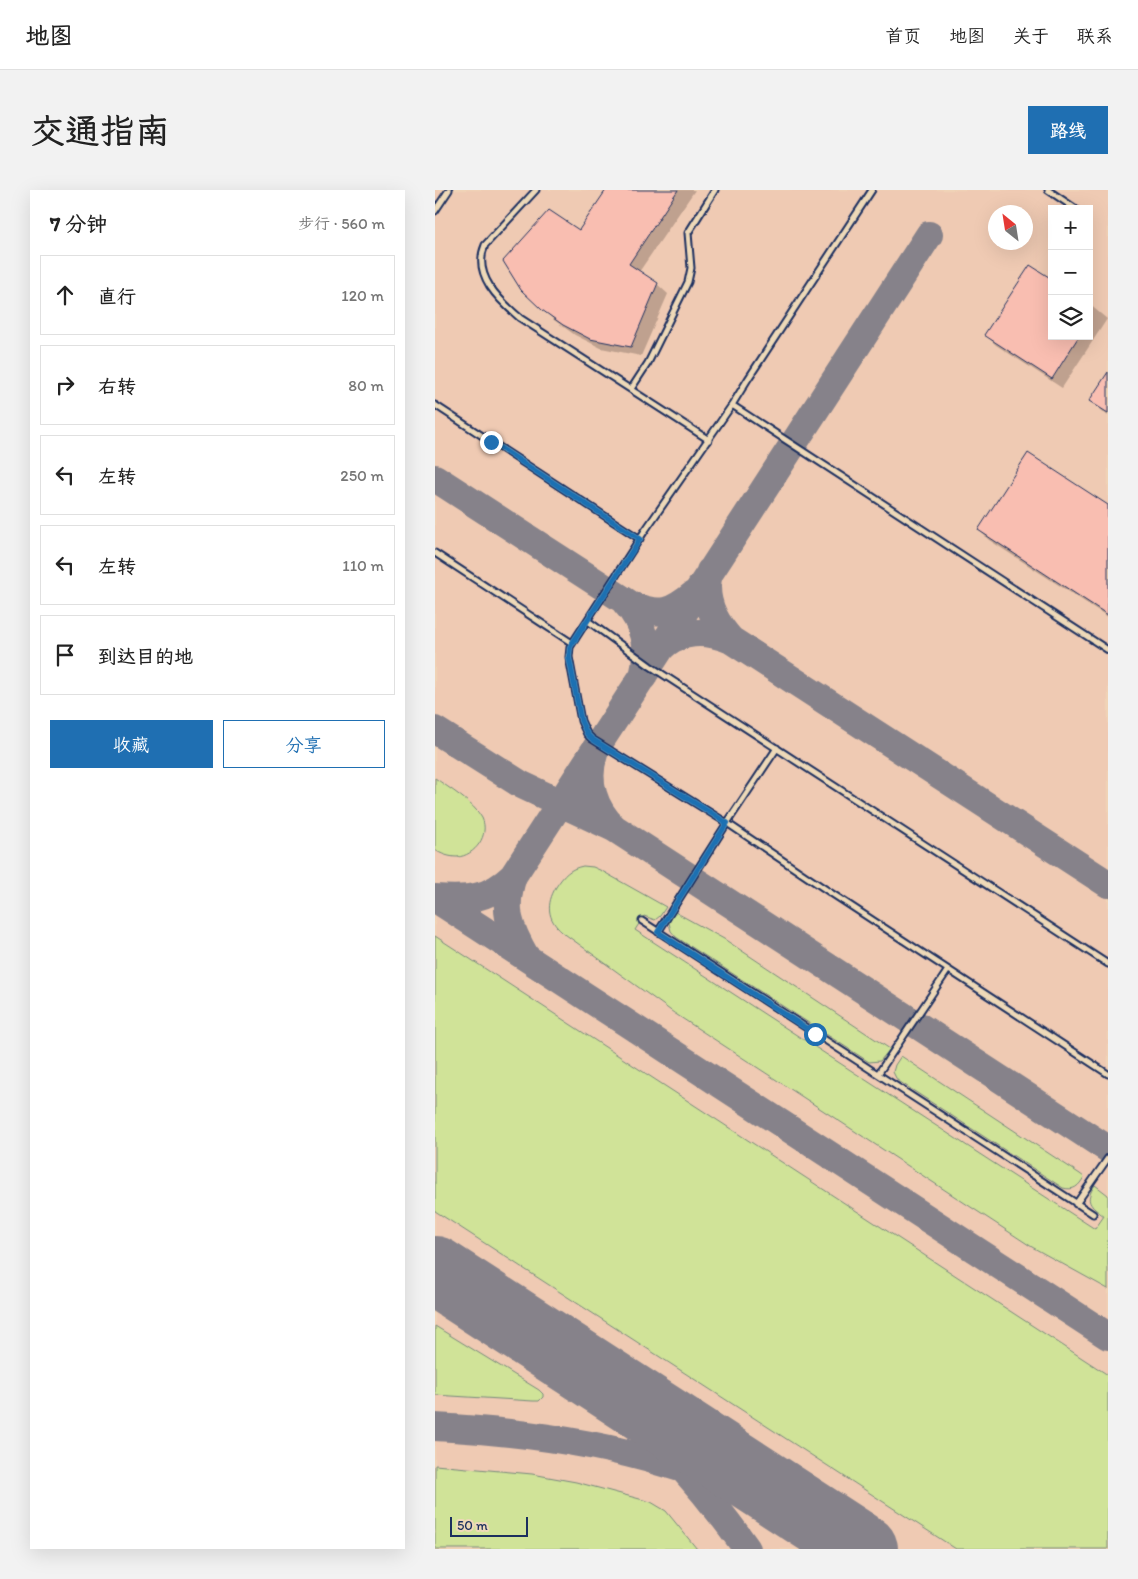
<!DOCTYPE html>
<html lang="zh">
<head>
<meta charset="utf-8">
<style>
  :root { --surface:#fff; --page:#f2f2f2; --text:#222; --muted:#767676; --line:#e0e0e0; --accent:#1f6fb2 }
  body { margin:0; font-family:Itim,"LXGW WenKai TC",sans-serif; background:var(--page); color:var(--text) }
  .controls { position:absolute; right:15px; top:15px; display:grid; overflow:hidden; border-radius:0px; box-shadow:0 5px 20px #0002 }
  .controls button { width:45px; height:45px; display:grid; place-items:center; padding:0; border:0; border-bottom:1px solid var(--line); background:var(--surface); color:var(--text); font:25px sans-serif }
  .compass { position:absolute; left:553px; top:15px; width:45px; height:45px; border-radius:50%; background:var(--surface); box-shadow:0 5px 20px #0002; rotate:330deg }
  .scale { position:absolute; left:15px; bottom:12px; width:78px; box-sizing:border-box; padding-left:5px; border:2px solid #1b2f5e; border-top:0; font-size:14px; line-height:18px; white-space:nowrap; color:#1b2f5e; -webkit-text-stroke:4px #eed9b8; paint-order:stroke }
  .stop { position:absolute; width:15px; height:15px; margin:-11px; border:4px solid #1f6fb2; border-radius:50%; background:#fff }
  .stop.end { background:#1f6fb2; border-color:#fff; box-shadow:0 1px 5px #0008 }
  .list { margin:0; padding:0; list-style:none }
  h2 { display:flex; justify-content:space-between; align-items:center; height:65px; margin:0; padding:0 20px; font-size:21px }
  h2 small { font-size:16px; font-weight:400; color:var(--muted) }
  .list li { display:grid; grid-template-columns:32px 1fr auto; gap:15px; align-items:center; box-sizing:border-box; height:80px; margin:0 10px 10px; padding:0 10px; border:1px solid var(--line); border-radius:0px }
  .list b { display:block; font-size:19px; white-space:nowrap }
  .list em { font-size:16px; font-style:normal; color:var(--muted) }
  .actions { display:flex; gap:10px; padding:15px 20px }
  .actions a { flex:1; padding:11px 0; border:1px solid var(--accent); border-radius:0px; text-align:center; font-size:18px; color:var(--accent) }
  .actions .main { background:var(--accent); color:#fff }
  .icon { flex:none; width:28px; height:28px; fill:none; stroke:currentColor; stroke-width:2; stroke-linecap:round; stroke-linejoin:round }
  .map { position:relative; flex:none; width:673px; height:1359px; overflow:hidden; border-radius:0px }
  header { display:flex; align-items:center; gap:30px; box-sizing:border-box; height:70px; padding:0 25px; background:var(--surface); border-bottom:1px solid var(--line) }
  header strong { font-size:24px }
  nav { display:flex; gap:28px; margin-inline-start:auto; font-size:18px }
  .intro { display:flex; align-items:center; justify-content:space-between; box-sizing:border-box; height:120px; padding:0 30px }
  h1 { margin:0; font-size:35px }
  .button { padding:12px 22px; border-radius:0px; background:var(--accent); color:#fff; font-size:18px; font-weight:700 }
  main { display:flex; gap:30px; padding:0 30px }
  aside { flex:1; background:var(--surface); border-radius:0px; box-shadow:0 5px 20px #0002 }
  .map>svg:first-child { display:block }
  .built { fill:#efcab3; fill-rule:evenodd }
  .green { fill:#d0e398; stroke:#76897b }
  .shadow { fill:#0003 }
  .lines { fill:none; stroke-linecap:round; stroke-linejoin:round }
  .taxiway { stroke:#86828a; stroke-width:28 }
  .runway { stroke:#86828a; stroke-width:70 }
  .building { fill:#f9beb1; stroke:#1b2f5e }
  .service-casing { stroke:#1b2f5e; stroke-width:9 }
  .service { stroke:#eed9b8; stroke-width:5 }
  .route { stroke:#1f6fb2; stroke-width:6 }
</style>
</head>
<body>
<header>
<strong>地图</strong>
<nav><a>首页</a><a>地图</a><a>关于</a><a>联系</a></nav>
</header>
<div class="intro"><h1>交通指南</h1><a class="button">路线</a></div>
<main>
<aside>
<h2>7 分钟<small>步行 · 560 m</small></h2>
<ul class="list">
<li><svg class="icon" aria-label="ahead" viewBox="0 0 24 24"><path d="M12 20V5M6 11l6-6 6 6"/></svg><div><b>直行</b></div><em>120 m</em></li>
<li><svg class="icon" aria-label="right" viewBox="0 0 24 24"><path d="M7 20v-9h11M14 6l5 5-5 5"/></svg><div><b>右转</b></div><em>80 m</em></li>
<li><svg class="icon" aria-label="left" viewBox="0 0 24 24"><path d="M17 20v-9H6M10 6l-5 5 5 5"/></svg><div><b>左转</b></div><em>250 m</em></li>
<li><svg class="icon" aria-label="left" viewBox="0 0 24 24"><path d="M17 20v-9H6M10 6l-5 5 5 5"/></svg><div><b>左转</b></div><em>110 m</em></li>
<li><svg class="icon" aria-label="arrive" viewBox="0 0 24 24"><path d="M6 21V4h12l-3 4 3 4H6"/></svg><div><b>到达目的地</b></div></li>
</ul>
<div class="actions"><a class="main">收藏</a><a>分享</a></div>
</aside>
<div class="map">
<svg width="673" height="1359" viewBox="0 0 673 1359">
  <rect width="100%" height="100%" fill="#f0d4b7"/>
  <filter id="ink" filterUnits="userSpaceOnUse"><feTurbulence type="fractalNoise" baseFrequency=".02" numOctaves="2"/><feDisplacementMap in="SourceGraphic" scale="10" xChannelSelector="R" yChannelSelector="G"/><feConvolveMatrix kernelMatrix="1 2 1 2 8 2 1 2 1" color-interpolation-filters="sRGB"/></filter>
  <g filter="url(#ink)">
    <path class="built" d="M 0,0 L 673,0 L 673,1359 L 0,1359 ZM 617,19 L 654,19 L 654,146 L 617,146 ZM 560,22 L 590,22 L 590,52 L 560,52 Z"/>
    <path class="green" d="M 0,588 C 14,598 39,613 47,628 C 55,645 40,666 22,667 C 14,667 6,664 0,660 Z
      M 148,676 L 158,677 L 167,681 L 231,717 L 225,726 L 220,730 L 209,726 L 200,740 L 660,1039 L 669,1026 C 655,1016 649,1011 660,995 L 673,1005 L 673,1099 L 597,1057 L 239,823 L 127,742 C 112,729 111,714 121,697 C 129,685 134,679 148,676 Z
      M 240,722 L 289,749 L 455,859 L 445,871 L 434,872 L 241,747 L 236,741 L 234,733 Z
      M 0,746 L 673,1185 L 673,1359 L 521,1359 L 0,1021 Z
      M 466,866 L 645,984 L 649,987 C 644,996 639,1001 628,998 L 462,890 L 458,882 L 460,875 Z
      M 0,1136 L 104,1200 L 108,1204 L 108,1207 L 104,1211 L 98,1211 L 0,1205 Z
      M 0,1275 L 97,1284 L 141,1292 L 216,1312 L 231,1321 L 262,1359 L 0,1359 Z"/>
    <path class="shadow" d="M 172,0 L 260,0 L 204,82 L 222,94 L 233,104 L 206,166 L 166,158 L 140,145 L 119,130 L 87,99 L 144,42 Z
      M 654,114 L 672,129 L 627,198 L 561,155 L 551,145 L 654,146 Z
      M 673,184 L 673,226 L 656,211 Z
      M 673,317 L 673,427 L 554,350 L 544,340 Z"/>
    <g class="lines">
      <path class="taxiway" d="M 0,288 L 198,416 C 226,426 236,423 259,404
        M 275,381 C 266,407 278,430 296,450
        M 190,412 C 209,432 215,460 208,487
        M 225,459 C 243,439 273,440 296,450 L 673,694
        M 0,540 L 87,595 L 179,638 L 673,959
        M 159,564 C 150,592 159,619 179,638
        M 78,686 C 67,719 74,738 91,767
        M 0,708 C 33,710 53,710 78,686 L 494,45
        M 1,709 L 673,1146
        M 94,1142 C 126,1166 159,1190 189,1218 C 235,1261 276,1308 312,1359
        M 0,1237 C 78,1241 157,1251 232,1274 C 296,1292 357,1322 417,1352"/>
      <path class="runway" d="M 0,1081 L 428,1359"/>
    </g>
    <path class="building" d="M 171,0 L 243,0 L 194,74 L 223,93 L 196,157 L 155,149 L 128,135 L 107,120 L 86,100 L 68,71 L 114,20 L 144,40 Z
      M 595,75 L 617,89 L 617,146 L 644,146 L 617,189 L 549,145 Z
      M 673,182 L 673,223 L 654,211 Z
      M 593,263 L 673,315 L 673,425 L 543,340 Z"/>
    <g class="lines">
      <defs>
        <path id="service" d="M 101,0 L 50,55 C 37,85 64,110 85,128 L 274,250
          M 437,0 L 313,189 L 297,215 L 209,342 L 135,457 L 134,467 L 146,531 L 152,544 L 157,549 L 292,633 L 396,703 L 673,884
          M 613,0 L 641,19
          M 0,21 L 14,0
          M 196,199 L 213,173 L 253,92 L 256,78 L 253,43 L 280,0
          M 0,215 L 205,349
          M 297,215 L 673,460
          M 0,363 L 137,453
          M 153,431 L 215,476 L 673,774
          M 207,731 L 658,1024
          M 223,742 L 292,633 L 342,558
          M 443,884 L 513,780
          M 641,1014 L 673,968"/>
      </defs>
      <use href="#service" class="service-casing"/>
      <use href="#service" class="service"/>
    </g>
  </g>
  <g class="lines" filter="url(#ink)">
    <path class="route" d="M 56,252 L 205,349 L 135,457 L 134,467 L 146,531 L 152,544 L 157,549 L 292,633 L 223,742 L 380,844"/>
  </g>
</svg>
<div class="controls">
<button>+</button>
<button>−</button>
<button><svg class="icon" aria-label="layers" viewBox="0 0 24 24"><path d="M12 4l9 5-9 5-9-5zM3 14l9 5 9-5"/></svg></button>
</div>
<svg class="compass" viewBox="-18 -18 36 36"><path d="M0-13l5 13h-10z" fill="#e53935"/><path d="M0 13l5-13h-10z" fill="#767676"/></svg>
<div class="scale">50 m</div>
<div class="stop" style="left:380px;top:844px"></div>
<div class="stop end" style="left:56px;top:252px"></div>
</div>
</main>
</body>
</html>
